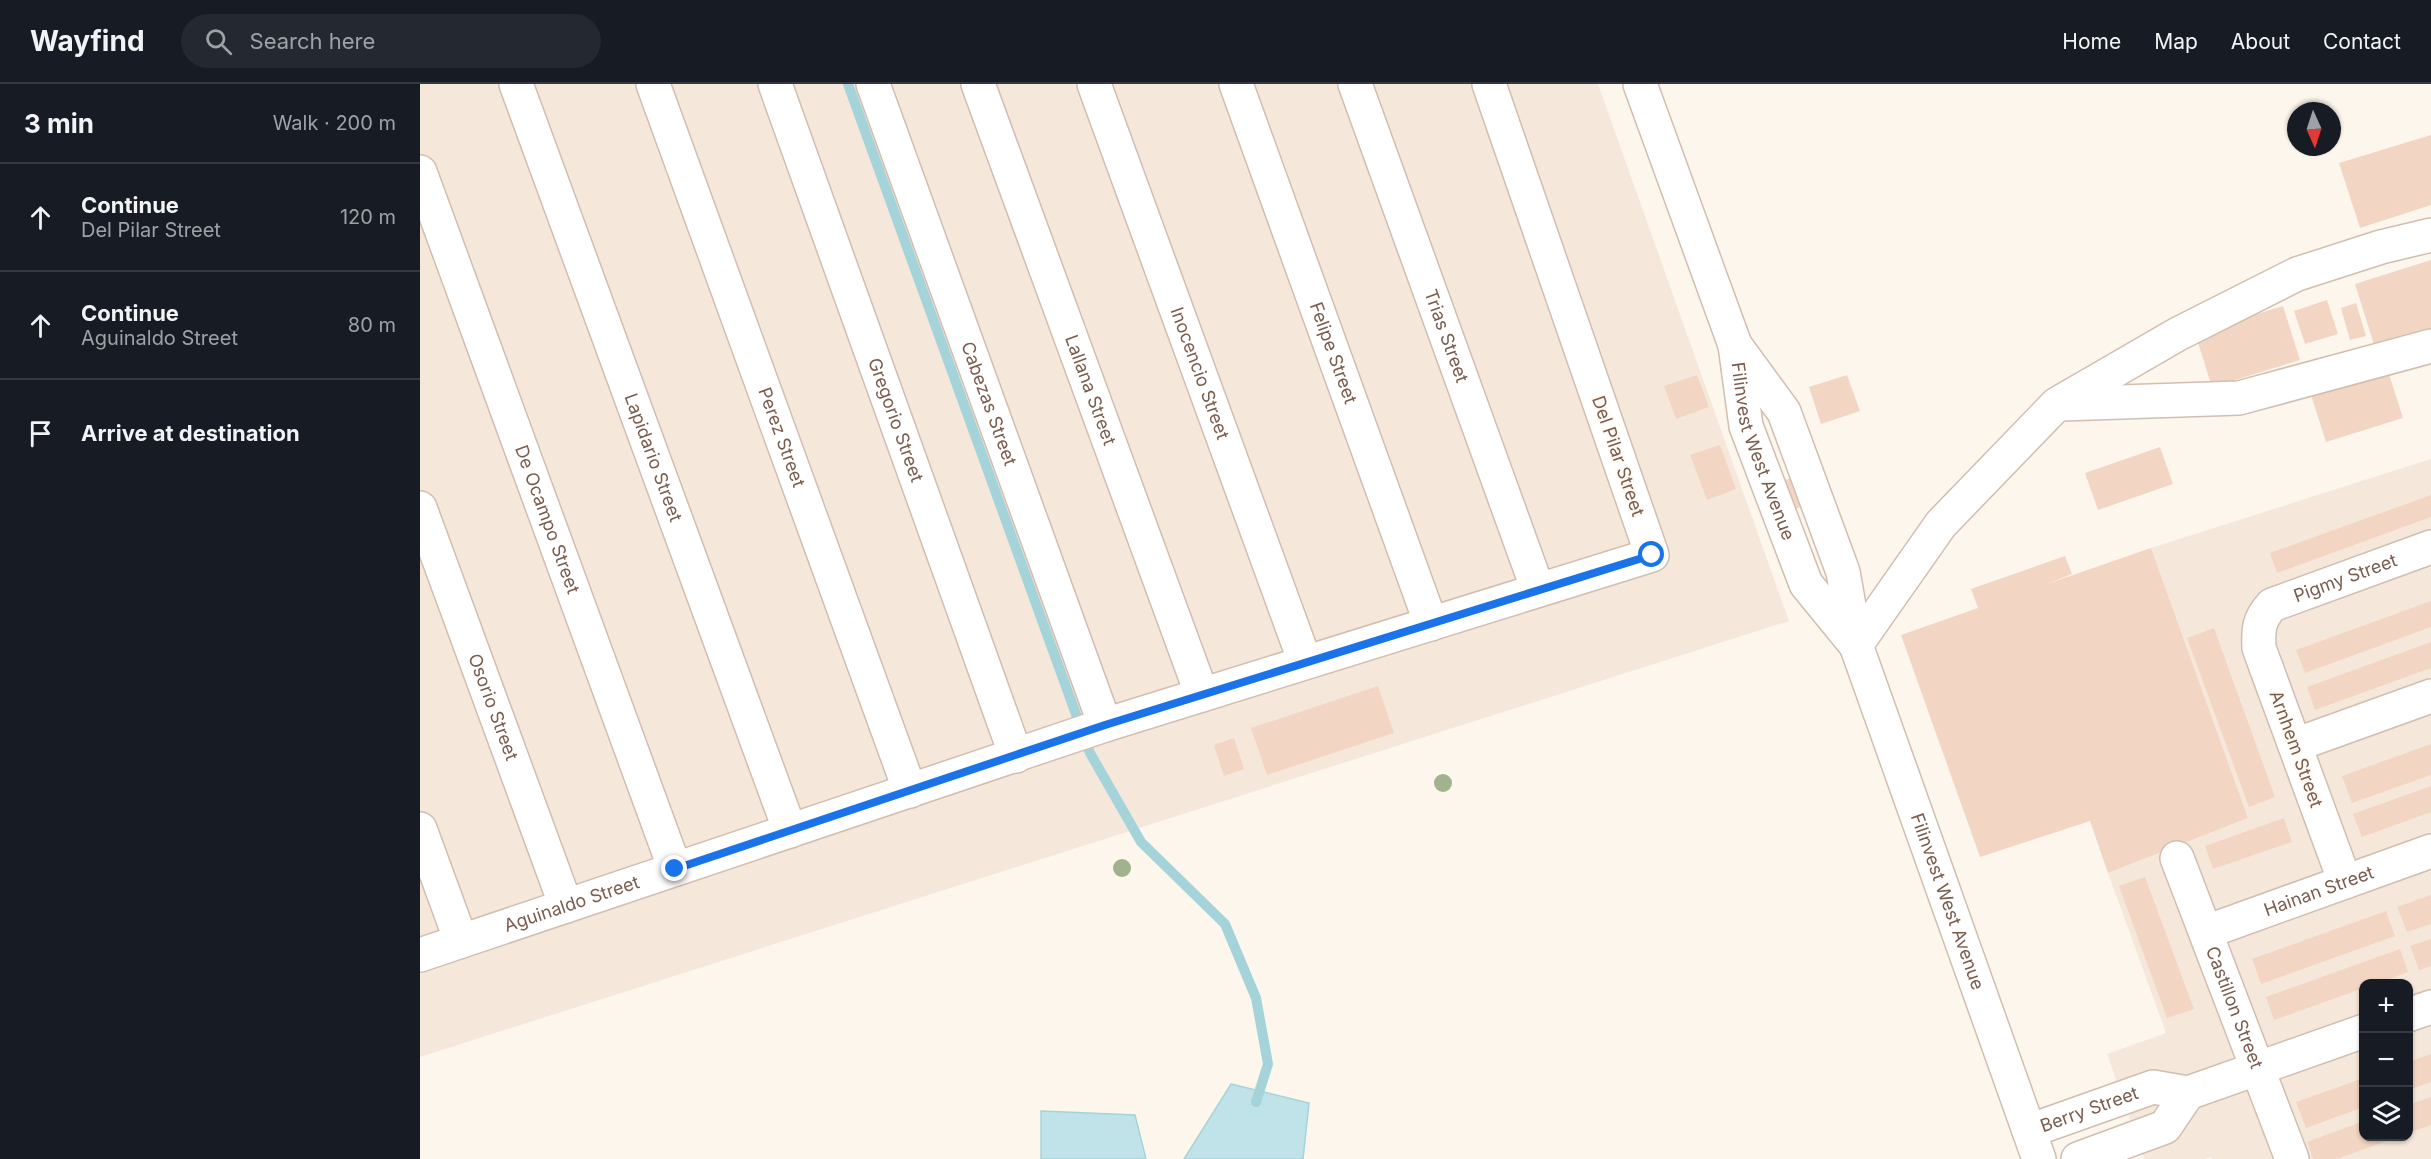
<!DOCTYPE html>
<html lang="en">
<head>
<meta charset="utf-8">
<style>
  :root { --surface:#171b24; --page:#242831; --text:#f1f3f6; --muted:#9ea1a6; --line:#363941 }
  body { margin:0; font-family:Inter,sans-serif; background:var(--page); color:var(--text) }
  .controls { position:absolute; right:18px; bottom:18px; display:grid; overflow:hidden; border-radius:12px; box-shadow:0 2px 4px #0004 }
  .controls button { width:54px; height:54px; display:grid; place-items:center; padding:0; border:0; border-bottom:2px solid var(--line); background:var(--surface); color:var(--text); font:30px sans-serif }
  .compass { position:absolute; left:1867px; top:18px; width:54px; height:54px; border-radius:50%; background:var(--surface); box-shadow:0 2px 4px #0004; rotate:177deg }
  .stop { position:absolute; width:18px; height:18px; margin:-14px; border:4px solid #1a73e8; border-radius:50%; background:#fff }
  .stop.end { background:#1a73e8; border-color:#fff; box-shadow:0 2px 6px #0008 }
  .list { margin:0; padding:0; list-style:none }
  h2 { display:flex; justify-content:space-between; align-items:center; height:78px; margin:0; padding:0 24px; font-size:26px }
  h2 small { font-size:20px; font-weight:400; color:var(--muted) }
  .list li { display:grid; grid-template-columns:39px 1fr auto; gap:18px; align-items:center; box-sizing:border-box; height:108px; padding:0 24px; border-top:2px solid var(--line) }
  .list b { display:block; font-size:22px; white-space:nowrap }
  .list p { margin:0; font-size:20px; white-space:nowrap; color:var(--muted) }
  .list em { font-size:20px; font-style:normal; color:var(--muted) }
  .icon { flex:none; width:33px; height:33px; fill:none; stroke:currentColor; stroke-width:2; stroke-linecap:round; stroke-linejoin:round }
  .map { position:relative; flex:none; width:2011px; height:1075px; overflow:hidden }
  header { display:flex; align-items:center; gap:36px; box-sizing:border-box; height:84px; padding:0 30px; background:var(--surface); border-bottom:2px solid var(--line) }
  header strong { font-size:28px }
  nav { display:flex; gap:33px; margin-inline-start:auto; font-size:21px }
  .search { width:420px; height:54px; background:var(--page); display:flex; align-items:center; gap:15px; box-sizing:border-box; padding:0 21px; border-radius:33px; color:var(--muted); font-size:22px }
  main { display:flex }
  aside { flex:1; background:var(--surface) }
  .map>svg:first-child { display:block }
  .residential { fill:#f5e8da; fill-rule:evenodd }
  .water { fill:#bfe3e8; stroke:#a5d3da; stroke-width:1.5 }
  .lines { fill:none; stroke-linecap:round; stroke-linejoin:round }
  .stream { stroke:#a5d3da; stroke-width:10 }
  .building { fill:#f3d5c3 }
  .minor-casing { stroke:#d1beb0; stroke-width:36 }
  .minor { stroke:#fff; stroke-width:33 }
  .tree { fill:#a0b28e }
  .route { stroke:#1a73e8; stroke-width:8 }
  .labels { text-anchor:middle; stroke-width:4.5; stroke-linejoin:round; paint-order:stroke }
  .street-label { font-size:18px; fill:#7a5c4d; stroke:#fffaf3 }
</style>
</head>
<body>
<header>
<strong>Wayfind</strong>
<div class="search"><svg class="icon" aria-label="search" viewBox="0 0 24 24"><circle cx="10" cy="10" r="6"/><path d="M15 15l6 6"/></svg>Search here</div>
<nav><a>Home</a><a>Map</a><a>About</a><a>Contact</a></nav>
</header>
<main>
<aside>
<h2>3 min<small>Walk · 200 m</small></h2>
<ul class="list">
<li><svg class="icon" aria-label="ahead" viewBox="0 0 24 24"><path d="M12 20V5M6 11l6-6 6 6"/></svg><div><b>Continue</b><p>Del Pilar Street</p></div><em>120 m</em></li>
<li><svg class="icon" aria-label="ahead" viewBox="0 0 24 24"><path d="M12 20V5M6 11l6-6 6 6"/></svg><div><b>Continue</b><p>Aguinaldo Street</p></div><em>80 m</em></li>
<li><svg class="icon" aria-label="arrive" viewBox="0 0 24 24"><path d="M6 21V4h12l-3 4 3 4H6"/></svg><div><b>Arrive at destination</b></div></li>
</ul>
</aside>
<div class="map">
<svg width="2011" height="1075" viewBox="0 0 2011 1075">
  <rect width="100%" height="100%" fill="#fdf6ec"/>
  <path class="residential" d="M 0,0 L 1178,0 L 1369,537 L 0,973 Z
    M 2011,375 L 2011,1075 L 1792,1075 L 1791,1073 L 1785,1075 L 1724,1075 L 1687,970 L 1746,949 L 1688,789 L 1828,734 L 1731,464 ZM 1944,900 L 1988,900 L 1988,1052 L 1944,1052 Z"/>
  <path class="water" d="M 811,1000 L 889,1019 L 883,1075 L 764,1075 Z
    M 621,1027 L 715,1031 L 726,1075 L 621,1075 Z"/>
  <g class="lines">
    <path class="stream" d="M 428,0 L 670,669 L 721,758 L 805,840 L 836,914 L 848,980 L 836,1018"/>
  </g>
  <path class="building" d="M 2011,51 L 2011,121 L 1940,144 L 1919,79 Z
    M 2011,176 L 2011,247 L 1955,264 L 1935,200 Z
    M 1907,216 L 1918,250 L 1885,260 L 1874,227 Z
    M 1936,219 L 1946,252 L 1930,256 L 1921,224 Z
    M 1863,222 L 1880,276 L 1792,303 L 1775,249 Z
    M 1968,287 L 1983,334 L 1906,358 L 1891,311 Z
    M 1277,291 L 1289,323 L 1256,335 L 1244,302 Z
    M 1427,291 L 1440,327 L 1401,340 L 1389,303 Z
    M 1300,361 L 1316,405 L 1287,416 L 1270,371 Z
    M 1740,363 L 1753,400 L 1678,426 L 1665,389 Z
    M 1380,391 L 1390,420 L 1369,427 L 1359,398 Z
    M 2011,411 L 2011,433 L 1857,489 L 1850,469 Z
    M 1731,464 L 1828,734 L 1688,789 L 1670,737 L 1560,773 L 1481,551 L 1558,524 L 1551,505 L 1645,472 L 1652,490 L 1624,501 Z
    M 2011,517 L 2011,543 L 1885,589 L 1876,566 Z
    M 1794,544 L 1855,713 L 1829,723 L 1767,554 Z
    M 2011,558 L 2011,584 L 1895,626 L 1887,603 Z
    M 958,602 L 974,649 L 847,691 L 831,644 Z
    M 814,654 L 824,685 L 804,692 L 794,661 Z
    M 2011,660 L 2011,691 L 1932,719 L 1922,692 Z
    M 2011,702 L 2011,728 L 1942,753 L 1933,730 Z
    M 1864,734 L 1872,758 L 1793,785 L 1785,762 Z
    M 1725,793 L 1774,925 L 1747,934 L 1699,802 Z
    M 2011,811 L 2011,840 L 1987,848 L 1977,823 Z
    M 1966,827 L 1975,852 L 1841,900 L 1832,875 Z
    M 2011,855 L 2011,882 L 1999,886 L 1990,862 Z
    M 1980,865 L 1988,888 L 1956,900 L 1944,900 L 1944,904 L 1854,936 L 1846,913 Z
    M 2011,970 L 2011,998 L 1988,1006 L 1988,978 Z
    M 1944,994 L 1944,1023 L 1886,1044 L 1876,1018 Z
    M 2011,1013 L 2011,1041 L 1988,1049 L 1988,1021 Z
    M 1944,1037 L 1944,1052 L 1978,1053 L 1917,1075 L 1893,1075 L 1887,1058 Z"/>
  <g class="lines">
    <defs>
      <g id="minor">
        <path id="s1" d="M 96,0 L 370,747"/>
        <path id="s2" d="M 233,0 L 490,707"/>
        <path id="s3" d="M 355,0 L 596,672"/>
        <path id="s4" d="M 453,0 L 685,641"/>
        <path id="s5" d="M 558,0 L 782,611"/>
        <path id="s6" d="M 674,0 L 885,578"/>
        <path id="s7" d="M 816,0 L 1011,540"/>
        <path id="s8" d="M 935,0 L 1118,506"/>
        <path id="s9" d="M 1220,0 L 1315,261 L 1326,342 L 1386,500 L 1435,560"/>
        <path id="s10" d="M 0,88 L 255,785"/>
        <path id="s11" d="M 1315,261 L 1364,328 L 1423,488 L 1436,561 L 1619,1075"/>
        <path d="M 1642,320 L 1819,314 L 2011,262"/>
        <path id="s12" d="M 0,424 L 146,822"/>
        <path d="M 1436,561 L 1521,440 L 1637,320 L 1758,250 L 1877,190 L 1961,163 L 2011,151"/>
        <path d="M 1875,661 L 2011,612"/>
        <path d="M 0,745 L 41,857"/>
        <path id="s13" d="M 1757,774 L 1872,1075"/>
        <path id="s14" d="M 1925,798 L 1839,564 C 1838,545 1839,535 1852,521 L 2011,463"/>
        <path id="s15" d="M 1786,848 L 2011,767"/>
        <path id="s16" d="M 0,871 L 685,641 L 1232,471 L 1069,0"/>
        <path d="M 1988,931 L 2011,923"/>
        <path id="s17" d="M 1609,1047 L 1733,1003 L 1768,1009 L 1944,947"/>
        <path d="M 1658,1075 L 1745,1043 L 1768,1009"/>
      </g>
    </defs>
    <use href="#minor" class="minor-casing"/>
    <use href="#minor" class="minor"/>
  </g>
  <g class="tree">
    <circle cx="1023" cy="699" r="9"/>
    <circle cx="702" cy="784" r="9"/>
  </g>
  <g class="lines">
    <path class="route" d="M 255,785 L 685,641 L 1232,471"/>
  </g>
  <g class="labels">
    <g class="street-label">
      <text dy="6" stroke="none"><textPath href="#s8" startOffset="268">Trias Street</textPath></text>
      <text dy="6" stroke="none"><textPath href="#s7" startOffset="286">Felipe Street</textPath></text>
      <text dy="6" stroke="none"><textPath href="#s6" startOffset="308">Inocencio Street</textPath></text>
      <text dy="6" stroke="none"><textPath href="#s5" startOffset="326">Lallana Street</textPath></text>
      <text dy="6" stroke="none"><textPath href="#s4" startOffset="340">Cabezas Street</textPath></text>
      <text dy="6" stroke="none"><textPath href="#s3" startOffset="357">Gregorio Street</textPath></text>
      <text dy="6" stroke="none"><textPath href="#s2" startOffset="376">Perez Street</textPath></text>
      <text dy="6" stroke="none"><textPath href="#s9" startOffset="388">Filinvest West Avenue</textPath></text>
      <text transform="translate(1198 372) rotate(71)" y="6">Del Pilar Street</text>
      <text dy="6" stroke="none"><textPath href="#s1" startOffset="398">Lapidario Street</textPath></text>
      <text dy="6" stroke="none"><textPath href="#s10" startOffset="370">De Ocampo Street</textPath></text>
      <text dy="6" stroke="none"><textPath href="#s14" startOffset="374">Pigmy Street</textPath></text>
      <text dy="6" stroke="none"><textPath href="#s12" startOffset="212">Osorio Street</textPath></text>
      <text transform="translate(1876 665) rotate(70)" y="6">Arnhem Street</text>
      <text dy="6" stroke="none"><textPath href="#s15" startOffset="120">Hainan Street</textPath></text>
      <text dy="6" stroke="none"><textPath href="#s11" startOffset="600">Filinvest West Avenue</textPath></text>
      <text dy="6" stroke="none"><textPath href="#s16" startOffset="160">Aguinaldo Street</textPath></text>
      <text dy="6" stroke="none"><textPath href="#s13" startOffset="160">Castillon Street</textPath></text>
      <text dy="6" stroke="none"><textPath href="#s17" startOffset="64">Berry Street</textPath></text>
    </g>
  </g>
</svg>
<div class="controls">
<button>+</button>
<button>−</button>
<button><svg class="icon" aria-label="layers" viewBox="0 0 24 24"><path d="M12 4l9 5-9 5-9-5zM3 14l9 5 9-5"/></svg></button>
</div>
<svg class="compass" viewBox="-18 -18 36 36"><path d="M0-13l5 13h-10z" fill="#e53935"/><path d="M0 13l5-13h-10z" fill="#9ea1a6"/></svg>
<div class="stop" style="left:1232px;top:471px"></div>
<div class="stop end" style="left:255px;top:785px"></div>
</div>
</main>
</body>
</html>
